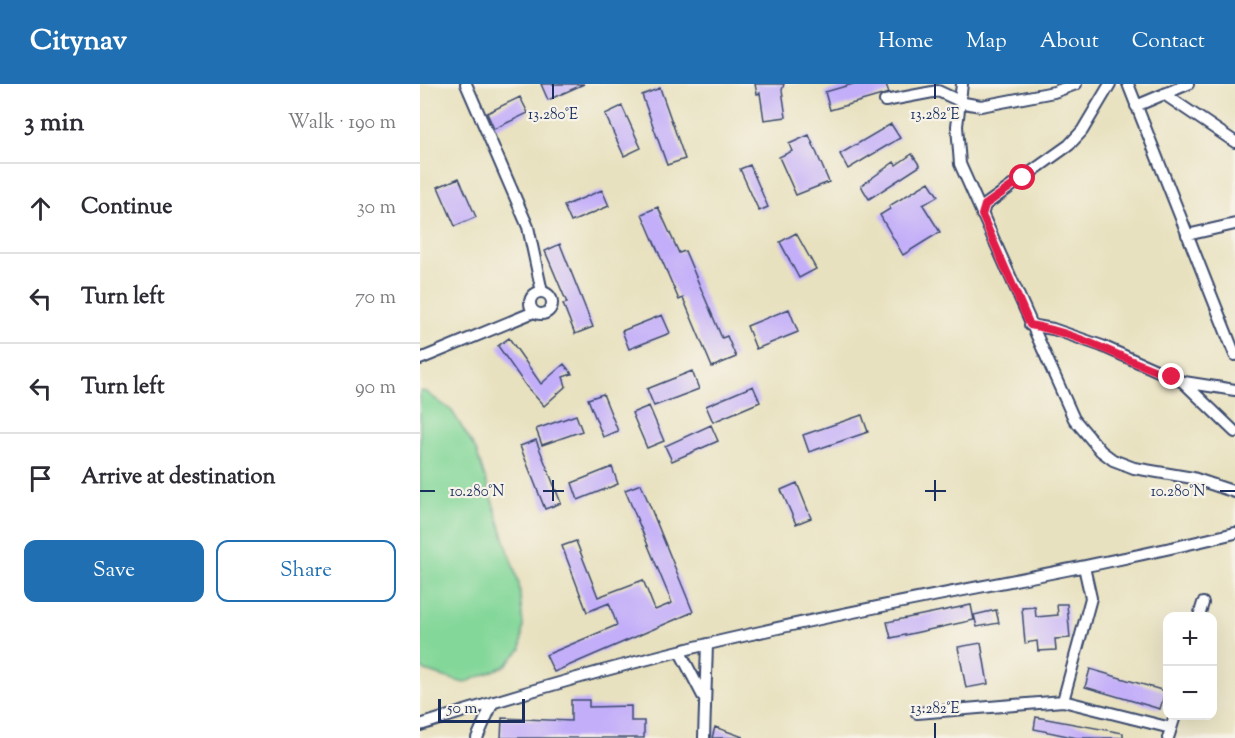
<!DOCTYPE html>
<html lang="en">
<head>
<meta charset="utf-8">
<style>
  :root { --surface:#fff; --page:#f2f2f3; --text:#2b2b33; --muted:#7c7c81; --line:#e1e1e2; --accent:#1f6fb2 }
  body { margin:0; font-family:"Sorts Mill Goudy",serif; background:var(--page); color:var(--text) }
  .controls { position:absolute; right:18px; bottom:18px; display:grid; overflow:hidden; border-radius:12px; box-shadow:0 6px 24px #0002 }
  .controls button { width:54px; height:54px; display:grid; place-items:center; padding:0; border:0; border-bottom:2px solid var(--line); background:var(--surface); color:var(--text); font:30px sans-serif }
  .scale { position:absolute; left:18px; bottom:15px; width:87px; box-sizing:border-box; padding-left:6px; border:3px solid #1b2f5e; border-top:0; font-size:16px; line-height:21px; white-space:nowrap; color:#1b2f5e; -webkit-text-stroke:4px #f7f3e8; paint-order:stroke }
  .stop { position:absolute; width:18px; height:18px; margin:-14px; border:4px solid #e11d48; border-radius:50%; background:#fff }
  .stop.end { background:#e11d48; border-color:#fff; box-shadow:0 2px 6px #0008 }
  .list { margin:0; padding:0; list-style:none }
  h2 { display:flex; justify-content:space-between; align-items:center; height:78px; margin:0; padding:0 24px; font-size:26px }
  h2 small { font-size:20px; font-weight:400; color:var(--muted) }
  .list li { display:grid; grid-template-columns:39px 1fr auto; gap:18px; align-items:center; box-sizing:border-box; height:90px; padding:0 24px; border-top:2px solid var(--line) }
  .list b { display:block; font-size:22px; white-space:nowrap }
  .list em { font-size:20px; font-style:normal; color:var(--muted) }
  .actions { display:flex; gap:12px; padding:18px 24px }
  .actions a { flex:1; padding:14px 0; border:2px solid var(--accent); border-radius:12px; text-align:center; font-size:21px; color:var(--accent) }
  .actions .main { background:var(--accent); color:#fff }
  .icon { flex:none; width:33px; height:33px; fill:none; stroke:currentColor; stroke-width:2; stroke-linecap:round; stroke-linejoin:round }
  .map { position:relative; flex:none; width:815px; height:654px; overflow:hidden }
  header { display:flex; align-items:center; gap:36px; box-sizing:border-box; height:84px; padding:0 30px; background:var(--accent); color:#fff }
  header strong { font-size:28px }
  nav { display:flex; gap:33px; margin-inline-start:auto; font-size:21px }
  main { display:flex }
  aside { flex:1; background:var(--surface) }
  .map>svg:first-child { display:block }
  .green { fill:#83d799; stroke:#4f837c; stroke-width:1.5 }
  .building { fill:#c3aef9 }
  .lines { fill:none; stroke-linecap:round; stroke-linejoin:round }
  .street-casing { stroke:#3a4a6d; stroke-width:14 }
  .street { stroke:#fff; stroke-width:10 }
  .route { stroke:#e11d48; stroke-width:8 }
  .ticks { fill:none; stroke:#1b2f5e; stroke-width:2 }
  .ticks-label { font-size:15px; text-anchor:middle; fill:#1b2f5e; stroke:#f7f3e8; stroke-width:4.5; stroke-linejoin:round; paint-order:stroke }
</style>
</head>
<body>
<header>
<strong>Citynav</strong>
<nav><a>Home</a><a>Map</a><a>About</a><a>Contact</a></nav>
</header>
<main>
<aside>
<h2>3 min<small>Walk · 190 m</small></h2>
<ul class="list">
<li><svg class="icon" aria-label="ahead" viewBox="0 0 24 24"><path d="M12 20V5M6 11l6-6 6 6"/></svg><div><b>Continue</b></div><em>30 m</em></li>
<li><svg class="icon" aria-label="left" viewBox="0 0 24 24"><path d="M17 20v-9H6M10 6l-5 5 5 5"/></svg><div><b>Turn left</b></div><em>70 m</em></li>
<li><svg class="icon" aria-label="left" viewBox="0 0 24 24"><path d="M17 20v-9H6M10 6l-5 5 5 5"/></svg><div><b>Turn left</b></div><em>90 m</em></li>
<li><svg class="icon" aria-label="arrive" viewBox="0 0 24 24"><path d="M6 21V4h12l-3 4 3 4H6"/></svg><div><b>Arrive at destination</b></div></li>
</ul>
<div class="actions"><a class="main">Save</a><a>Share</a></div>
</aside>
<div class="map">
<svg width="815" height="654" viewBox="0 0 815 654">
  <rect width="100%" height="100%" fill="#f7f3e8"/>
  <filter id="ink" filterUnits="userSpaceOnUse"><feTurbulence type="fractalNoise" baseFrequency=".0167" numOctaves="2"/><feDisplacementMap in="SourceGraphic" scale="12" xChannelSelector="R" yChannelSelector="G"/><feConvolveMatrix kernelMatrix="1 2 1 2 8 2 1 2 1" color-interpolation-filters="sRGB"/></filter>
  <filter id="wash" filterUnits="userSpaceOnUse"><feTurbulence type="fractalNoise" baseFrequency=".008" numOctaves="4" result="noise"/><feDisplacementMap in="SourceGraphic" scale="24" xChannelSelector="R" yChannelSelector="G"/><feGaussianBlur stdDeviation="1.35" result="paint"/><feColorMatrix in="noise" values="0 0 0 0 0 0 0 0 0 0 0 0 0 0 0 0 0 1.4 0 .05"/><feComposite in="paint" operator="in"/></filter>
  <g filter="url(#wash)">
    <rect width="100%" height="100%" fill="#e8e1bf"/>
    <path class="green" d="M 0,307 L 6,308 L 32,327 L 56,366 L 99,500 L 103,541 L 101,565 L 85,582 L 44,599 L 5,587 L 0,582 Z"/>
    <g id="blocks">
      <path class="building" d="M 121,0 L 164,0 L 128,16 Z
        M 335,0 L 364,0 L 362,6 L 366,33 L 344,36 L 340,9 L 337,10 Z
        M 433,0 L 466,0 L 469,9 L 410,26 L 405,8 Z
        M 240,4 L 265,75 L 247,81 L 222,11 Z
        M 100,13 L 108,29 L 74,45 L 67,29 Z
        M 202,22 L 221,64 L 204,72 L 185,30 Z
        M 471,40 L 480,54 L 428,85 L 420,70 Z
        M 389,51 L 409,98 L 376,111 L 359,73 L 372,67 L 369,60 Z
        M 492,70 L 500,82 L 449,115 L 441,102 L 474,78 L 476,81 Z
        M 330,81 L 348,123 L 339,127 L 320,85 Z
        M 39,94 L 56,133 L 35,142 L 18,103 Z
        M 509,98 L 518,112 L 503,121 L 520,148 L 483,171 L 460,131 L 470,125 L 469,122 Z
        M 182,106 L 189,122 L 151,138 L 144,122 Z
        M 238,123 L 259,169 L 265,167 L 302,254 L 307,252 L 316,273 L 292,283 L 263,214 L 259,216 L 222,130 Z
        M 376,149 L 396,185 L 379,194 L 360,158 Z
        M 140,160 L 173,243 L 155,250 L 143,220 L 147,219 L 125,167 Z
        M 369,225 L 378,248 L 336,265 L 327,242 Z
        M 242,231 L 250,249 L 209,265 L 202,247 Z
        M 89,254 L 121,300 L 144,280 L 152,290 L 143,293 L 146,302 L 124,322 L 106,302 L 78,262 Z
        M 272,287 L 279,305 L 234,322 L 227,305 Z
        M 333,302 L 340,318 L 293,338 L 286,322 Z
        M 183,310 L 198,347 L 183,353 L 168,315 Z
        M 229,322 L 244,357 L 227,364 L 212,329 Z
        M 156,331 L 162,347 L 122,361 L 116,345 Z
        M 442,331 L 448,348 L 389,368 L 383,351 Z
        M 291,341 L 298,357 L 252,377 L 245,362 Z
        M 116,356 L 141,419 L 125,425 L 100,362 Z
        M 192,383 L 198,400 L 158,416 L 152,399 Z
        M 377,399 L 391,434 L 376,440 L 361,406 Z
        M 221,400 L 273,528 L 134,588 L 126,571 L 197,541 L 189,519 L 167,528 L 142,462 L 156,457 L 178,513 L 223,496 L 235,526 L 252,519 L 205,406 Z
        M 637,520 L 647,520 L 650,554 L 635,555 L 636,566 L 618,567 L 617,557 L 605,559 L 602,524 L 615,523 L 616,533 L 638,531 Z
        M 551,521 L 554,536 L 471,554 L 467,538 Z
        M 576,526 L 579,539 L 557,543 L 554,531 Z
        M 561,559 L 568,600 L 546,604 L 538,563 Z
        M 670,585 L 745,607 L 740,625 L 665,603 Z
        M 151,616 L 169,616 L 169,623 L 211,622 L 211,637 L 224,637 L 224,654 L 81,654 L 82,634 L 151,637 Z
        M 616,633 L 703,649 L 703,654 L 657,654 L 614,645 Z
        M 295,643 L 323,653 L 323,654 L 292,654 Z"/>
    </g>
  </g>
  <g filter="url(#ink)">
    <use href="#blocks" fill-opacity="0" stroke="#3a4a6d" stroke-width="1.5"/>
    <g class="lines">
      <defs>
        <path id="street" d="M 46,0 L 108,143 L 122,208
          M 542,0 L 537,42 L 540,80 L 654,335 L 681,367 L 693,376 L 714,384 L 773,394 L 815,408
          M 708,0 L 815,271
          M 744,10 L 815,58
          M 465,17 L 518,7 L 544,19 L 561,22 L 634,8 L 656,0
          M 716,22 L 768,0
          M 562,131 L 565,121 L 649,61 L 662,47 L 690,0
          M 767,151 L 815,140
          M110 219a11 11 0 1 1 22 0a11 11 0 1 1-22 0Z
          M 610,241 L 633,245 L 682,262 L 763,298 L 815,348
          M 0,275 L 114,228
          M 764,298 L 815,306
          M 779,532 L 783,519
          M 260,568 L 284,614
          M 643,617 L 671,514 L 664,483
          M 497,629 L 643,617 L 751,644
          M 0,641 C 110,606 223,574 336,549 C 495,512 657,488 815,449
          M 57,654 L 73,618
          M 284,654 L 287,560
          M 748,654 L 755,632"/>
      </defs>
      <use href="#street" class="street-casing"/>
      <use href="#street" class="street"/>
    </g>
  </g>
  <g class="lines" filter="url(#ink)">
    <path class="route" d="M 603,94 L 565,121 L 562,131 L 610,241 C 662,250 704,276 752,293"/>
  </g>
  <path class="ticks" d="M 133,0 L 133,15M 515,0 L 515,15M 133,396 L 133,417M 515,396 L 515,417M 0,407 L 15,407M 123,407 L 144,407M 505,407 L 526,407M 800,407 L 815,407M 515,639 L 515,654"/>
  <g class="ticks-label">
    <text x="133" y="35">13.280°E</text>
    <text x="515" y="35">13.282°E</text>
    <text x="57" y="412">10.280°N</text>
    <text x="758" y="412">10.280°N</text>
    <text x="515" y="629">13.282°E</text>
  </g>
</svg>
<div class="controls">
<button>+</button>
<button>−</button>
</div>
<div class="scale">50 m</div>
<div class="stop" style="left:603px;top:94px"></div>
<div class="stop end" style="left:752px;top:293px"></div>
</div>
</main>
</body>
</html>
